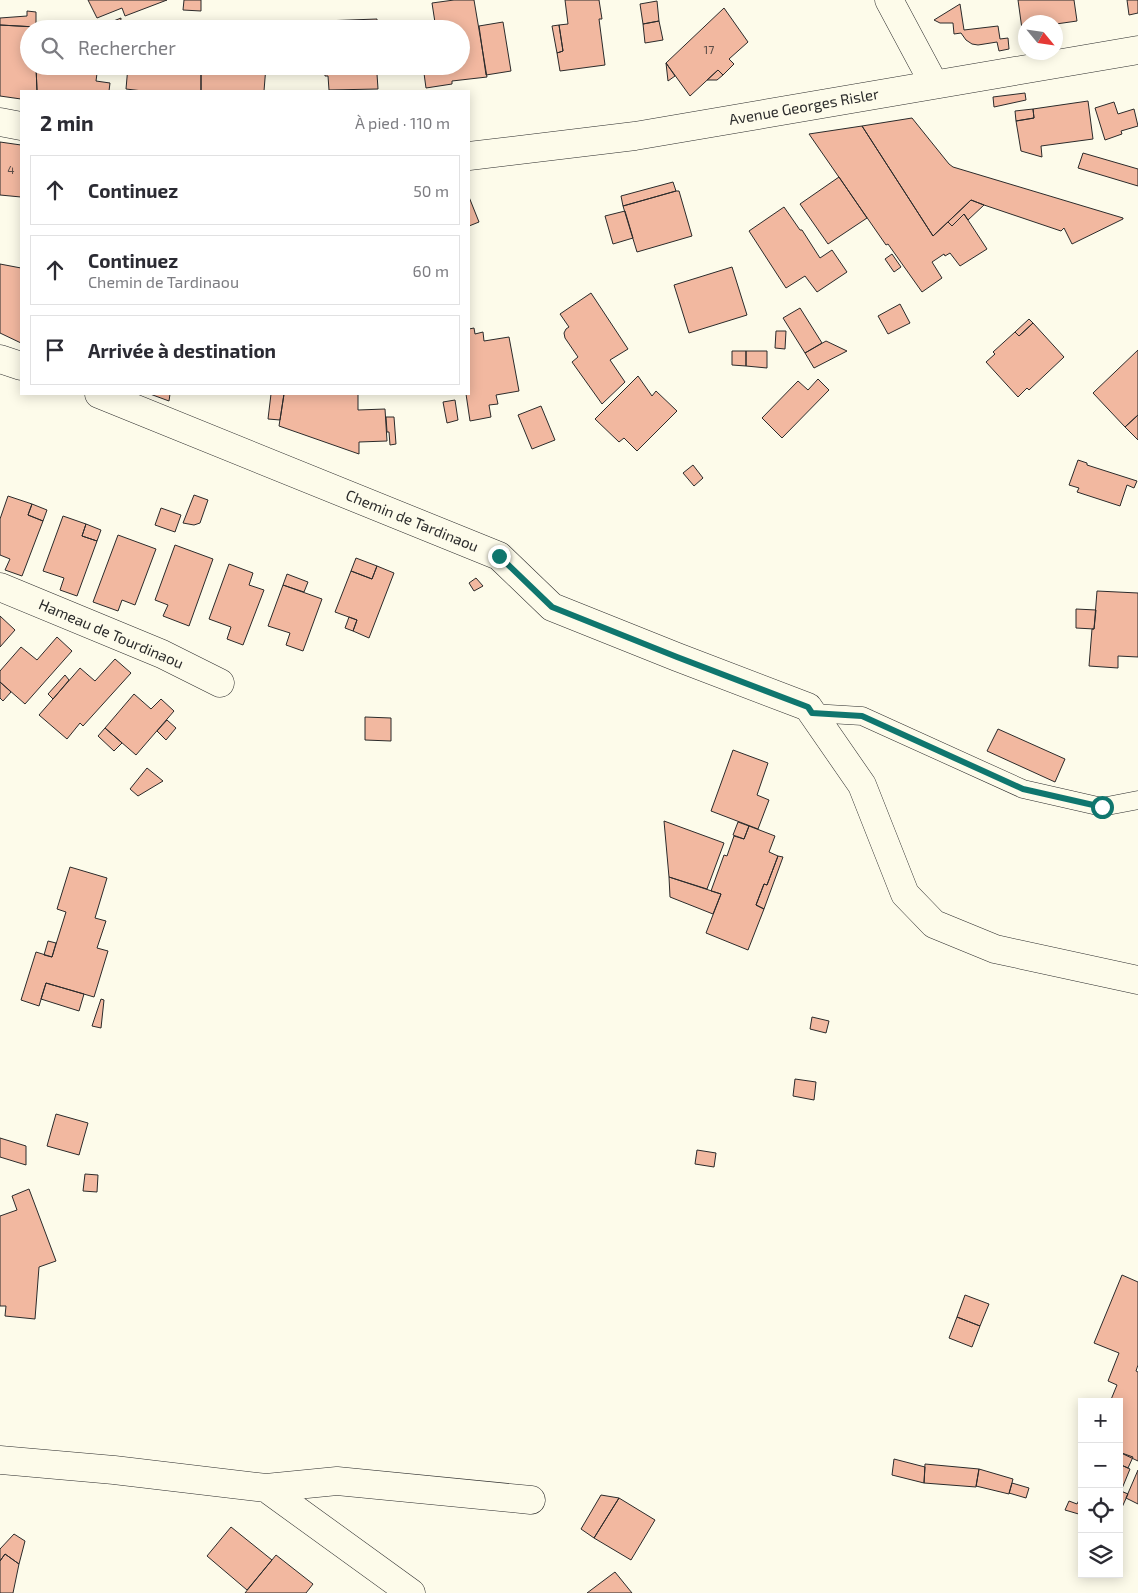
<!DOCTYPE html>
<html lang="fr">
<head>
<meta charset="utf-8">
<style>
  :root { --surface:#fff; --page:#f2f2f3; --text:#2b2b33; --muted:#7c7c81; --line:#e1e1e2 }
  body { margin:0; font-family:"Exo 2",sans-serif; background:var(--page); color:var(--text) }
  .controls { position:absolute; right:15px; bottom:15px; display:grid; overflow:hidden; border-radius:0px; box-shadow:0 2px 12px #0003 }
  .controls button { width:45px; height:45px; display:grid; place-items:center; padding:0; border:0; border-bottom:1px solid var(--line); background:var(--surface); color:var(--text); font:25px sans-serif }
  .compass { position:absolute; left:1018px; top:15px; width:45px; height:45px; border-radius:50%; background:var(--surface); box-shadow:0 2px 12px #0003; rotate:119deg }
  .stop { position:absolute; width:15px; height:15px; margin:-11px; border:4px solid #0f766e; border-radius:50%; background:#fff }
  .stop.end { background:#0f766e; border-color:#fff; box-shadow:0 1px 5px #0008 }
  .list { margin:0; padding:0; list-style:none }
  h2 { display:flex; justify-content:space-between; align-items:center; height:65px; margin:0; padding:0 20px; font-size:21px }
  h2 small { font-size:16px; font-weight:400; color:var(--muted) }
  .list li { display:grid; grid-template-columns:32px 1fr auto; gap:15px; align-items:center; box-sizing:border-box; height:70px; margin:0 10px 10px; padding:0 10px; border:1px solid var(--line); border-radius:0px }
  .list b { display:block; font-size:19px; white-space:nowrap }
  .list p { margin:0; font-size:16px; white-space:nowrap; color:var(--muted) }
  .list em { font-size:16px; font-style:normal; color:var(--muted) }
  .icon { flex:none; width:28px; height:28px; fill:none; stroke:currentColor; stroke-width:2; stroke-linecap:round; stroke-linejoin:round }
  .map { position:relative; flex:none; width:1138px; height:1593px; overflow:hidden }
  .search { position:absolute; background:var(--surface); box-shadow:0 2px 12px #0003; left:20px; top:20px; width:450px; height:55px; display:flex; align-items:center; gap:12px; box-sizing:border-box; padding:0 18px; border-radius:28px; color:var(--muted); font-size:19px }
  .panel { position:absolute; background:var(--surface); box-shadow:0 2px 12px #0003; left:20px; top:90px; width:450px; height:305px; border-radius:0px }
  .map>svg:first-child { display:block }
  .building { fill:#f2b8a0; stroke:#2b2b2b }
  .lines { fill:none; stroke-linecap:round; stroke-linejoin:round }
  .lane-casing { stroke:#2b2b2b; stroke-width:19 }
  .street-casing { stroke:#2b2b2b; stroke-width:29 }
  .lane { stroke:#fdfbea; stroke-width:18 }
  .street { stroke:#fdfbea; stroke-width:28 }
  .route { stroke:#0f766e; stroke-width:6 }
  .labels { text-anchor:middle; stroke-width:4; stroke-linejoin:round; paint-order:stroke }
  .number-label { font-size:12px; fill:#5d4e48 }
  .street-label { font-size:15px; fill:#2b2b2b; stroke:#fdfbea }
</style>
</head>
<body>
<div class="map">
<svg width="1138" height="1593" viewBox="0 0 1138 1593">
  <rect width="100%" height="100%" fill="#fdfbea"/>
  <path class="building" d="M 88,0 L 167,0 L 125,16 L 122,8 L 97,18 Z
    M 184,0 L 201,0 L 201,11 L 183,10 Z
    M 454,0 L 474,0 L 487,77 L 452,81 L 452,84 L 426,88 L 423,66 L 461,66 L 461,29 L 436,29 L 432,3 Z
    M 565,0 L 599,0 L 602,19 L 599,19 L 605,65 L 560,71 L 557,53 L 563,51 L 559,25 L 568,24 Z
    M 1018,0 L 1074,0 L 1077,21 L 1056,24 L 1056,22 L 1026,22 L 1026,29 L 1022,29 Z
    M 1127,0 L 1138,0 L 1138,13 L 1129,15 Z
    M 657,1 L 659,21 L 643,24 L 640,4 Z
    M 960,4 L 964,30 L 998,26 L 1000,39 L 1008,38 L 1009,49 L 999,51 L 997,42 L 978,45 L 972,44 L 966,40 L 961,33 L 954,34 L 953,23 L 940,23 L 934,20 Z
    M 724,8 L 748,42 L 729,59 L 734,64 L 723,75 L 718,70 L 690,96 L 666,63 Z
    M 27,11 L 36,12 L 36,27 L 0,25 L 0,18 L 27,16 Z
    M 121,18 L 120,29 L 116,29 L 111,22 Z
    M 377,19 L 377,29 L 323,29 L 323,21 Z
    M 659,21 L 663,40 L 645,43 L 643,24 Z
    M 503,22 L 511,71 L 486,75 L 479,26 Z
    M 0,25 L 36,27 L 36,29 L 29,29 L 29,66 L 36,66 L 37,91 L 21,91 L 21,99 L 0,96 Z
    M 559,25 L 563,51 L 557,53 L 552,26 Z
    M 666,63 L 675,76 L 668,81 Z
    M 36,66 L 98,66 L 96,81 L 110,83 L 109,91 L 37,91 Z
    M 128,66 L 201,66 L 201,91 L 143,91 L 126,89 Z
    M 201,66 L 266,66 L 264,91 L 201,91 Z
    M 324,66 L 379,66 L 380,73 L 377,74 L 378,89 L 329,90 L 328,76 L 325,76 Z
    M 718,70 L 723,75 L 717,80 L 707,80 Z
    M 1025,93 L 1026,100 L 994,107 L 993,97 Z
    M 1088,101 L 1093,139 L 1041,146 L 1042,157 L 1021,151 L 1016,121 L 1034,118 L 1033,109 Z
    M 1114,102 L 1118,114 L 1134,109 L 1138,126 L 1121,131 L 1122,134 L 1105,140 L 1095,108 Z
    M 1033,109 L 1034,118 L 1016,121 L 1015,111 Z
    M 912,118 L 949,164 L 953,167 L 1123,218 L 1123,219 L 1072,244 L 1064,228 L 1061,231 L 984,205 L 971,200 L 933,236 L 862,126 Z
    M 862,126 L 933,236 L 948,222 L 952,226 L 964,214 L 987,249 L 960,266 L 950,253 L 945,256 L 944,254 L 932,262 L 942,278 L 922,292 L 888,244 L 886,245 L 809,134 Z
    M 0,142 L 21,145 L 21,197 L 0,195 Z
    M 1083,153 L 1138,169 L 1138,186 L 1078,168 Z
    M 839,177 L 867,218 L 828,244 L 800,204 Z
    M 673,182 L 676,191 L 623,206 L 621,196 Z
    M 676,191 L 679,191 L 692,236 L 637,252 L 623,206 Z
    M 469,197 L 479,222 L 469,226 Z
    M 971,200 L 984,205 L 968,220 L 964,214 L 952,226 L 948,222 Z
    M 784,207 L 800,230 L 802,230 L 820,258 L 832,250 L 847,272 L 817,292 L 805,276 L 786,288 L 749,231 Z
    M 625,211 L 633,238 L 613,244 L 605,216 Z
    M 892,254 L 901,267 L 894,272 L 885,259 Z
    M 0,264 L 21,268 L 21,343 L 0,333 Z
    M 732,267 L 747,315 L 689,333 L 674,285 Z
    M 591,293 L 628,349 L 610,360 L 625,382 L 602,404 L 572,362 L 578,357 L 565,338 L 564,333 L 566,329 L 569,327 L 560,314 Z
    M 900,304 L 910,323 L 888,334 L 878,316 Z
    M 800,308 L 822,343 L 805,353 L 783,318 Z
    M 1029,319 L 1033,323 L 1019,336 L 1015,332 Z
    M 1033,323 L 1064,357 L 1029,390 L 1027,388 L 1018,397 L 986,362 L 995,354 L 993,352 L 1015,332 L 1019,336 Z
    M 474,328 L 475,334 L 483,332 L 484,341 L 509,337 L 519,391 L 496,395 L 498,404 L 489,405 L 491,417 L 470,421 L 466,394 L 469,394 L 469,329 Z
    M 776,331 L 786,331 L 785,349 L 775,348 Z
    M 826,341 L 847,351 L 814,368 L 805,353 Z
    M 1138,350 L 1138,415 L 1125,427 L 1093,393 Z
    M 732,351 L 746,351 L 746,366 L 732,365 Z
    M 746,351 L 767,351 L 767,368 L 746,366 Z
    M 638,376 L 652,396 L 656,391 L 677,411 L 637,451 L 624,438 L 619,442 L 595,419 Z
    M 818,379 L 829,390 L 782,438 L 762,418 L 798,381 L 808,390 Z
    M 150,394 L 170,394 L 169,401 Z
    M 271,394 L 284,394 L 280,420 L 268,419 Z
    M 284,394 L 358,394 L 358,410 L 385,409 L 387,441 L 359,442 L 359,454 L 279,426 Z
    M 455,400 L 458,420 L 447,423 L 443,402 Z
    M 541,406 L 555,440 L 532,449 L 518,415 Z
    M 1138,415 L 1138,440 L 1125,427 Z
    M 386,417 L 394,417 L 396,444 L 390,445 L 389,432 L 387,432 Z
    M 1078,460 L 1087,463 L 1087,465 L 1137,481 L 1134,488 L 1127,485 L 1120,506 L 1077,492 L 1079,488 L 1069,485 Z
    M 693,465 L 703,478 L 694,486 L 683,473 Z
    M 194,495 L 208,500 L 200,523 L 194,525 L 183,523 Z
    M 8,496 L 32,504 L 28,515 L 43,521 L 22,576 L 5,570 L 10,559 L 0,555 L 0,519 Z
    M 32,504 L 47,510 L 43,521 L 28,515 Z
    M 161,508 L 181,515 L 175,532 L 155,525 Z
    M 63,516 L 86,524 L 82,536 L 97,541 L 77,596 L 60,590 L 64,578 L 43,571 Z
    M 86,524 L 101,530 L 97,541 L 82,536 Z
    M 118,535 L 156,549 L 135,605 L 122,600 L 118,611 L 93,602 Z
    M 175,545 L 213,559 L 189,626 L 163,616 L 168,605 L 155,600 Z
    M 356,558 L 377,566 L 372,579 L 351,571 Z
    M 229,564 L 253,573 L 249,585 L 264,590 L 243,645 L 227,639 L 231,627 L 209,619 Z
    M 377,566 L 394,573 L 369,638 L 353,631 L 357,620 L 335,612 L 351,571 L 372,579 Z
    M 287,574 L 308,582 L 304,592 L 283,585 Z
    M 476,578 L 483,586 L 474,591 L 469,583 Z
    M 283,585 L 322,599 L 303,651 L 286,645 L 290,633 L 268,626 Z
    M 1097,591 L 1138,593 L 1138,657 L 1118,656 L 1118,668 L 1089,666 L 1092,629 L 1094,629 Z
    M 1076,609 L 1096,610 L 1094,629 L 1076,628 Z
    M 0,616 L 15,630 L 0,647 Z
    M 349,617 L 357,620 L 353,631 L 345,628 Z
    M 57,637 L 72,651 L 25,704 L 0,682 L 0,671 L 21,647 L 37,660 Z
    M 115,659 L 131,673 L 83,726 L 80,723 L 67,739 L 39,715 L 80,668 L 95,681 Z
    M 65,675 L 69,680 L 53,699 L 48,694 Z
    M 0,682 L 11,692 L 3,701 L 0,698 Z
    M 134,694 L 151,709 L 161,699 L 174,711 L 136,755 L 105,728 Z
    M 365,717 L 391,718 L 391,741 L 365,740 Z
    M 167,720 L 176,728 L 166,740 L 157,731 Z
    M 105,728 L 122,743 L 114,751 L 98,736 Z
    M 998,729 L 1065,759 L 1055,782 L 987,751 Z
    M 733,750 L 768,763 L 757,795 L 769,800 L 758,829 L 711,811 Z
    M 147,768 L 163,781 L 138,796 L 130,789 Z
    M 664,821 L 724,843 L 707,889 L 669,877 Z
    M 738,822 L 749,826 L 744,839 L 733,835 Z
    M 749,826 L 775,836 L 769,852 L 778,856 L 767,885 L 764,884 L 756,905 L 764,909 L 748,950 L 706,933 L 721,894 L 711,891 L 724,855 L 727,856 L 734,836 L 744,839 Z
    M 778,856 L 783,857 L 764,909 L 756,905 L 764,884 L 767,885 Z
    M 70,867 L 107,878 L 95,918 L 106,921 L 97,948 L 108,951 L 94,997 L 46,983 L 39,1006 L 21,1000 L 36,952 L 52,957 L 66,912 L 57,909 Z
    M 669,877 L 721,894 L 713,914 L 670,897 Z
    M 48,941 L 56,943 L 52,957 L 44,955 Z
    M 46,983 L 84,994 L 79,1011 L 41,999 Z
    M 101,999 L 104,1000 L 101,1028 L 92,1026 Z
    M 812,1017 L 829,1021 L 826,1033 L 810,1029 Z
    M 795,1079 L 816,1082 L 814,1100 L 793,1096 Z
    M 56,1114 L 88,1123 L 79,1155 L 47,1146 Z
    M 0,1138 L 26,1146 L 26,1165 L 0,1157 Z
    M 697,1150 L 716,1153 L 714,1167 L 695,1164 Z
    M 85,1174 L 98,1175 L 97,1192 L 83,1191 Z
    M 29,1189 L 56,1261 L 39,1267 L 35,1319 L 5,1316 L 6,1306 L 0,1306 L 0,1216 L 17,1210 L 12,1196 Z
    M 1122,1275 L 1138,1282 L 1138,1365 L 1136,1371 L 1138,1372 L 1138,1461 L 1119,1452 L 1119,1402 L 1110,1402 L 1117,1385 L 1108,1381 L 1119,1353 L 1094,1343 Z
    M 965,1295 L 989,1304 L 980,1326 L 957,1317 Z
    M 957,1317 L 980,1326 L 972,1347 L 949,1338 Z
    M 1119,1452 L 1133,1457 L 1128,1468 L 1119,1464 Z
    M 894,1459 L 925,1467 L 924,1483 L 892,1475 Z
    M 925,1464 L 979,1469 L 976,1487 L 924,1483 Z
    M 1119,1464 L 1130,1469 L 1121,1491 L 1128,1494 L 1119,1514 Z
    M 979,1469 L 1013,1479 L 1009,1494 L 976,1486 Z
    M 1138,1470 L 1138,1504 L 1126,1498 Z
    M 1012,1483 L 1029,1488 L 1026,1498 L 1009,1493 Z
    M 1082,1494 L 1082,1515 L 1065,1510 L 1069,1501 L 1077,1504 Z
    M 601,1495 L 619,1498 L 594,1538 L 581,1529 Z
    M 619,1498 L 655,1520 L 631,1560 L 594,1538 Z
    M 231,1527 L 272,1560 L 247,1590 L 207,1556 Z
    M 14,1534 L 25,1541 L 19,1564 L 5,1554 L 0,1561 L 0,1549 Z
    M 5,1554 L 19,1564 L 13,1593 L 0,1593 L 0,1561 Z
    M 276,1555 L 313,1584 L 306,1593 L 245,1593 Z
    M 615,1572 L 632,1593 L 587,1593 Z"/>
  <g class="lines">
    <defs>
      <path id="lane" d="M 812,713 L 862,716 L 1023,789 L 1102,807 L 1138,800"/>
      <path id="street" d="M 889,0 L 934,84
        M 0,122 L 21,126
        M 469,156 L 635,136 L 1138,50
        M 0,359 L 21,366
        M 99,394 L 499,556 L 552,607 L 677,657 L 808,707 L 862,785 L 905,894 L 934,924 L 995,949 L 1138,980
        M 0,587 L 162,654 L 220,683
        M 0,1460 L 114,1470 L 266,1488 L 411,1593
        M 266,1488 L 337,1481 L 531,1500"/>
    </defs>
    <use href="#lane" class="lane-casing"/>
    <use href="#street" class="street-casing"/>
    <use href="#lane" class="lane"/>
    <use href="#street" class="street"/>
  </g>
  <g class="lines">
    <path class="route" d="M 499,556 L 552,607 L 677,657 L 808,707 L 812,713 L 862,716 L 1023,789 L 1102,807"/>
  </g>
  <g class="labels">
    <g class="number-label">
      <text x="709" y="54">17</text>
      <text x="11" y="174">4</text>
    </g>
    <g class="street-label">
      <text transform="translate(804 107) rotate(-10)" y="5">Avenue Georges Risler</text>
      <text transform="translate(412 521) rotate(22)" y="5">Chemin de Tardinaou</text>
      <text transform="translate(111 634) rotate(23)" y="5">Hameau de Tourdinaou</text>
    </g>
  </g>
</svg>
<div class="controls">
<button>+</button>
<button>−</button>
<button><svg class="icon" aria-label="locate" viewBox="0 0 24 24"><circle cx="12" cy="12" r="6"/><path d="M12 2v4M12 18v4M2 12h4M18 12h4"/></svg></button>
<button><svg class="icon" aria-label="layers" viewBox="0 0 24 24"><path d="M12 4l9 5-9 5-9-5zM3 14l9 5 9-5"/></svg></button>
</div>
<svg class="compass" viewBox="-18 -18 36 36"><path d="M0-13l5 13h-10z" fill="#e53935"/><path d="M0 13l5-13h-10z" fill="#7c7c81"/></svg>
<div class="stop" style="left:1102px;top:807px"></div>
<div class="stop end" style="left:499px;top:556px"></div>
<div class="search"><svg class="icon" aria-label="search" viewBox="0 0 24 24"><circle cx="10" cy="10" r="6"/><path d="M15 15l6 6"/></svg>Rechercher</div>
<section class="panel">
<h2>2 min<small>À pied · 110 m</small></h2>
<ul class="list">
<li><svg class="icon" aria-label="ahead" viewBox="0 0 24 24"><path d="M12 20V5M6 11l6-6 6 6"/></svg><div><b>Continuez</b></div><em>50 m</em></li>
<li><svg class="icon" aria-label="ahead" viewBox="0 0 24 24"><path d="M12 20V5M6 11l6-6 6 6"/></svg><div><b>Continuez</b><p>Chemin de Tardinaou</p></div><em>60 m</em></li>
<li><svg class="icon" aria-label="arrive" viewBox="0 0 24 24"><path d="M6 21V4h12l-3 4 3 4H6"/></svg><div><b>Arrivée à destination</b></div></li>
</ul>
</section>
</div>
</body>
</html>
